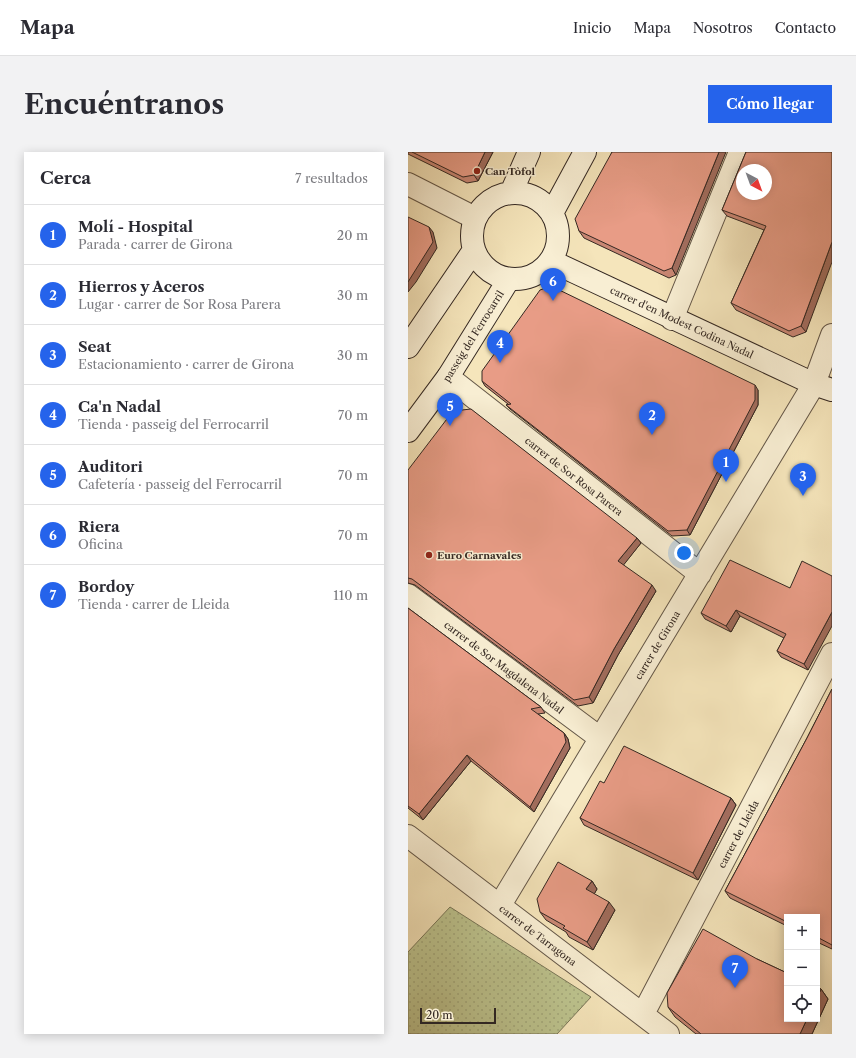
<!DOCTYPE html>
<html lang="es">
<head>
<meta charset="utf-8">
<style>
  :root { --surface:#fff; --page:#f2f2f3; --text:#2b2b33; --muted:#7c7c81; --line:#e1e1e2; --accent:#2563eb }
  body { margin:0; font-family:"Libre Caslon Text",serif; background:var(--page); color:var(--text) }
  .controls { position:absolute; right:12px; bottom:12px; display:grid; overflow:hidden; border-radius:0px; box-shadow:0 2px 10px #0003 }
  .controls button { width:36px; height:36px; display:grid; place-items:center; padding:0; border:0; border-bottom:1px solid var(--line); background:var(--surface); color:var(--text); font:20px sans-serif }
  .compass { position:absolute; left:328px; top:12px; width:36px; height:36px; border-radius:50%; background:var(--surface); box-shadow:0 2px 10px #0003; rotate:139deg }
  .scale { position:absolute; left:12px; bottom:10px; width:76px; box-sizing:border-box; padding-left:4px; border:2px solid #342822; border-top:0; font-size:11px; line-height:14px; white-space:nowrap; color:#342822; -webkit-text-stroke:3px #f8eed3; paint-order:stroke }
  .you { position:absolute; left:276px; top:401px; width:14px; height:14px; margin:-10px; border:3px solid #fff; border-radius:50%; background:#1a73e8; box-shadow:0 0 0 6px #1a73e833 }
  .badge { display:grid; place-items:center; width:26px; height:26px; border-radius:50%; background:var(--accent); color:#fff; font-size:13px; font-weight:700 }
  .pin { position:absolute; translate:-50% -33px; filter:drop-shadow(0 1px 2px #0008) }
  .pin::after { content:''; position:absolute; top:21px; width:14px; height:12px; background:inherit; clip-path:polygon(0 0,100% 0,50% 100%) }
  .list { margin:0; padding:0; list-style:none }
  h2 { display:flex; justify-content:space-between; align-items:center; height:52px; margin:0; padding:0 16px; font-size:17px }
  h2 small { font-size:13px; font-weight:400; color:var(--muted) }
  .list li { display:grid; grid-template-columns:26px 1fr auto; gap:12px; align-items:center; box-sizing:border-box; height:60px; padding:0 16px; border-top:1px solid var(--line) }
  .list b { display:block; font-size:15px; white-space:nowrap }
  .list p { margin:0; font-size:13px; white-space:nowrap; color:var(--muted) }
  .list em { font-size:13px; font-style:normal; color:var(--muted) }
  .icon { flex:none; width:22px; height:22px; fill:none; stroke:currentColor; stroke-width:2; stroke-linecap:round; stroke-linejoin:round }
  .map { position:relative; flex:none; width:424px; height:882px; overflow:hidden; border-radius:0px }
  header { display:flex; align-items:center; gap:24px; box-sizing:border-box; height:56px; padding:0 20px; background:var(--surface); border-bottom:1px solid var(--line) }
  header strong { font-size:19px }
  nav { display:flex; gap:22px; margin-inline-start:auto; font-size:14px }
  .intro { display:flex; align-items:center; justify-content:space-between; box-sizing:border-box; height:96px; padding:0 24px }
  h1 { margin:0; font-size:28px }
  .button { padding:10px 18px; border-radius:0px; background:var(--accent); color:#fff; font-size:14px; font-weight:700 }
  main { display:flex; gap:24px; padding:0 24px }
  aside { flex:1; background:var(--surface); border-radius:0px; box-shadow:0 2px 10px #0003 }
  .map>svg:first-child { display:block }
  .grass { fill:url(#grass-dots); stroke:#787658 }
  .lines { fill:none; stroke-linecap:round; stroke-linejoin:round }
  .street-casing { stroke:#645748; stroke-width:24 }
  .secondary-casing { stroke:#342822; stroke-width:24 }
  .street { stroke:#f8eed3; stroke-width:22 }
  .secondary { stroke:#f8eed3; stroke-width:22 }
  .wall { fill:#c88673; stroke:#342822 }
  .shaded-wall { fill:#a26d5e; stroke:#342822 }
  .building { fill:#e89c86; stroke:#342822; fill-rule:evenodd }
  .poi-dot { fill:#8f2418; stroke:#f8eed3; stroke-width:1.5 }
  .labels { text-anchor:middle; stroke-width:3; stroke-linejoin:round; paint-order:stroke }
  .poi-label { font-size:10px; font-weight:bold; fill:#342822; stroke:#f8eed3; text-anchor:start }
  .street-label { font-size:10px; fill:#342822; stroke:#f8eed3 }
</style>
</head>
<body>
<header>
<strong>Mapa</strong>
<nav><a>Inicio</a><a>Mapa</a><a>Nosotros</a><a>Contacto</a></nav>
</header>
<div class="intro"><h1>Encuéntranos</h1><a class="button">Cómo llegar</a></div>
<main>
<aside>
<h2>Cerca<small>7 resultados</small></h2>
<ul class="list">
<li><span class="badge">1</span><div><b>Molí - Hospital</b><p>Parada · carrer de Girona</p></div><em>20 m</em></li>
<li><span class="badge">2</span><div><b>Hierros y Aceros</b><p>Lugar · carrer de Sor Rosa Parera</p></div><em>30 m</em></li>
<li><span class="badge">3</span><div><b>Seat</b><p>Estacionamiento · carrer de Girona</p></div><em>30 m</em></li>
<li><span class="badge">4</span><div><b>Ca'n Nadal</b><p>Tienda · passeig del Ferrocarril</p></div><em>70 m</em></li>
<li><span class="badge">5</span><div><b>Auditori</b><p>Cafetería · passeig del Ferrocarril</p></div><em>70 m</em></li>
<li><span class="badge">6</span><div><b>Riera</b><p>Oficina</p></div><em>70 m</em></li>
<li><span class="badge">7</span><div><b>Bordoy</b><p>Tienda · carrer de Lleida</p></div><em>110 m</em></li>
</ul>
</aside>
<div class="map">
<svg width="424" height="882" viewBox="0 0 424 882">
  <defs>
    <pattern id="grass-dots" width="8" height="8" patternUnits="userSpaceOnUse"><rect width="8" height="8" fill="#bdc48f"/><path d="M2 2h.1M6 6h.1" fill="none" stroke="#a3a87b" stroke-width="1.8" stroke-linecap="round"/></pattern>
  </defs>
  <rect width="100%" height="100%" fill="#f5e5bb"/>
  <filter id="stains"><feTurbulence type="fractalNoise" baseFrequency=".005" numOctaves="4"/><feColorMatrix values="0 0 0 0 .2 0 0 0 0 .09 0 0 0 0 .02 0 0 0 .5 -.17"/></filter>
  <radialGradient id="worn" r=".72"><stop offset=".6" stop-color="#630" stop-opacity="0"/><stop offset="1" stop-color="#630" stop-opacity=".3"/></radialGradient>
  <path class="grass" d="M 42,755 L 183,845 L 149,882 L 0,882 L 0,800 Z"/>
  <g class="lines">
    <defs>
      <path id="street" d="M 0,32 L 67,66
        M 264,167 L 332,0
        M 40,225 L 292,422
        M 0,443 L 192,586
        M 0,684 L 260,882
        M 92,753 L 406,232 L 424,183
        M 235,862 L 424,502"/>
      <path id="secondary" d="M64 84a43 43 0 1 1 86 0a43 43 0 1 1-86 0Z
        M 103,41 L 121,0
        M 144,61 L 177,0
        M 143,109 L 406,232 L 424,238
        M 0,195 L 66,98
        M 0,279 L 40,225 L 101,127"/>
    </defs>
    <use href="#street" class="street-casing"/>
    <use href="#secondary" class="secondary-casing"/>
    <use href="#street" class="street"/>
    <use href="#secondary" class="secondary"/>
  </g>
  <path class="wall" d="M 0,0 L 85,0 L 70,29 L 59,31 L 0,2 Z
    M 204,0 L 268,123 L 261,126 L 176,86 L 171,79 Z
    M 338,0 L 398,180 L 385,185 L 328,158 L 323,151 L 356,78 L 319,64 L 314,58 Z
    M 74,229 L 350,238 L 350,253 L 282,383 L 264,384 L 102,257 L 98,253 L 100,252 L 77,234 Z
    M 0,318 L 229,386 L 233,391 L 215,413 L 248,439 L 210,503 L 185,551 L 170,554 L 7,433 L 0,431 Z
    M 382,436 L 400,518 L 373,505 L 369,499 L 376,486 L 332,464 L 323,480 L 297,467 L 293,461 Z
    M 0,456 L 133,555 L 137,561 L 130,562 L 156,581 L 160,587 L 162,596 L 126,660 L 63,609 L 15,668 L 0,656 Z
    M 424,537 L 424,797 L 409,790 L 409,765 L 379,765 L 379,774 L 322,746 L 317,739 L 399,586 Z
    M 196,631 L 323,646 L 328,653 L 290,728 L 176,673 L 172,666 Z
    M 184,729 L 189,737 L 186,742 L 207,758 L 185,798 L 161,785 L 158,780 L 138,768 L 132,760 Z
    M 349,807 L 413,837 L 420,847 L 404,882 L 288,882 L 267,865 L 260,855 Z"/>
  <path class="shaded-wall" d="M 77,0 L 85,0 L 70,29 L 66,23 Z
    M 311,0 L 318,0 L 268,123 L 264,116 Z
    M 21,75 L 25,80 L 29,96 L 8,130 L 0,140 L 0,130 Z
    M 424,90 L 424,110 L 398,180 L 393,174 Z
    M 347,233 L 350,238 L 350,253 L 282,383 L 279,378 Z
    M 229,386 L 233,391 L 214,415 L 210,409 Z
    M 244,433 L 248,439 L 210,503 L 185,551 L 181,545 L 206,497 Z
    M 328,458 L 332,464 L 323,480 L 318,474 Z
    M 424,460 L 424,474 L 400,518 L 396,512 Z
    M 156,581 L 160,587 L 162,596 L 126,660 L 122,655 Z
    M 59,603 L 63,609 L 15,668 L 11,662 Z
    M 323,646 L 328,653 L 290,728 L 285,721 Z
    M 184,729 L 189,737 L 184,746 L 178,737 Z
    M 201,750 L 207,758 L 185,798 L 179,790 Z
    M 413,837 L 420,847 L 404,882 L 392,882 L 399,867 L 409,867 L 409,846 Z"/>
  <path class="building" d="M 4,0 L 77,0 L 66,23 L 55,25 Z
    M 204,0 L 311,0 L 264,116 L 256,119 L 171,79 L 167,67 Z
    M 338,0 L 424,0 L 424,90 L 393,174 L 381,179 L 323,151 L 358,74 L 314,58 ZM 334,18 L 358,18 L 358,42 L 334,42 Z
    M 0,65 L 21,75 L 25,90 L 0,130 Z
    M 143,134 L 347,233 L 347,248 L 279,378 L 260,379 L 98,253 L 103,252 L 74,229 L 74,219 L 132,138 Z
    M 63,257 L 229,386 L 210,409 L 244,433 L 206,497 L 181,545 L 166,548 L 4,427 L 0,426 L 0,318 L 45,259 Z
    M 322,408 L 382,436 L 394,409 L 424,424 L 424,460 L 396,512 L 369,499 L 378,482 L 328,458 L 318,474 L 293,461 Z
    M 0,456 L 133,555 L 123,557 L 156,581 L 158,590 L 122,655 L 59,603 L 11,662 L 0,654 Z
    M 424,537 L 424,793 L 409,785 L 409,765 L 379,765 L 379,770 L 317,739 L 399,586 Z
    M 216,594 L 323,646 L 285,721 L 172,666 L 192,629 L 196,631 Z
    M 150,710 L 184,729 L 178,737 L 201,750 L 179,790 L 155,776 L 157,774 L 132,760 L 129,747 Z
    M 295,777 L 349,807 L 379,821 L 379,867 L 399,867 L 392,882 L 293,882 L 260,855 L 259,841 Z
    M 409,835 L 413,837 L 409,846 Z"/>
  <g class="poi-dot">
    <circle cx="69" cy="19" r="4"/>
    <circle cx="21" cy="403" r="4"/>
  </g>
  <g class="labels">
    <g class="poi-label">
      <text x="77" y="23">Can Tòfol</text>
      <text x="29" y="407">Euro Carnavales</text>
    </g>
    <g class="street-label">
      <text transform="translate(274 170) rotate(25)" y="4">carrer d'en Modest Codina Nadal</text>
      <text transform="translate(65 184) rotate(-58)" y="4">passeig del Ferrocarril</text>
      <text transform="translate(166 324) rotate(38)" y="4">carrer de Sor Rosa Parera</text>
      <text transform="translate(249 493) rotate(-59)" y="4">carrer de Girona</text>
      <text transform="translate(96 515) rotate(37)" y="4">carrer de Sor Magdalena Nadal</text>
      <text transform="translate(330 682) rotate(-62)" y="4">carrer de Lleida</text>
      <text transform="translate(130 783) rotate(37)" y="4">carrer de Tarragona</text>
    </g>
  </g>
  <rect width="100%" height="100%" filter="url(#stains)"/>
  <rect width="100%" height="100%" fill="url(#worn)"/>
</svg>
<div class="controls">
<button>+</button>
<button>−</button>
<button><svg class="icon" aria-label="locate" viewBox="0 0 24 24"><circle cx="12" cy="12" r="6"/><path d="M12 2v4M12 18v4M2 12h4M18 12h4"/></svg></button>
</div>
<svg class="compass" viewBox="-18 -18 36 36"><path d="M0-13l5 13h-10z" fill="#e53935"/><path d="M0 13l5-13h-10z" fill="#7c7c81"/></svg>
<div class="scale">20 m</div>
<div class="you"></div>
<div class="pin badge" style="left:318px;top:330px">1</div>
<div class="pin badge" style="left:244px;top:283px">2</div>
<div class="pin badge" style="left:395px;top:344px">3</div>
<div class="pin badge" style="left:92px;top:211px">4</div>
<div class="pin badge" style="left:42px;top:274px">5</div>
<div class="pin badge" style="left:145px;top:149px">6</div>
<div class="pin badge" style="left:327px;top:836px">7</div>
</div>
</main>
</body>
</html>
